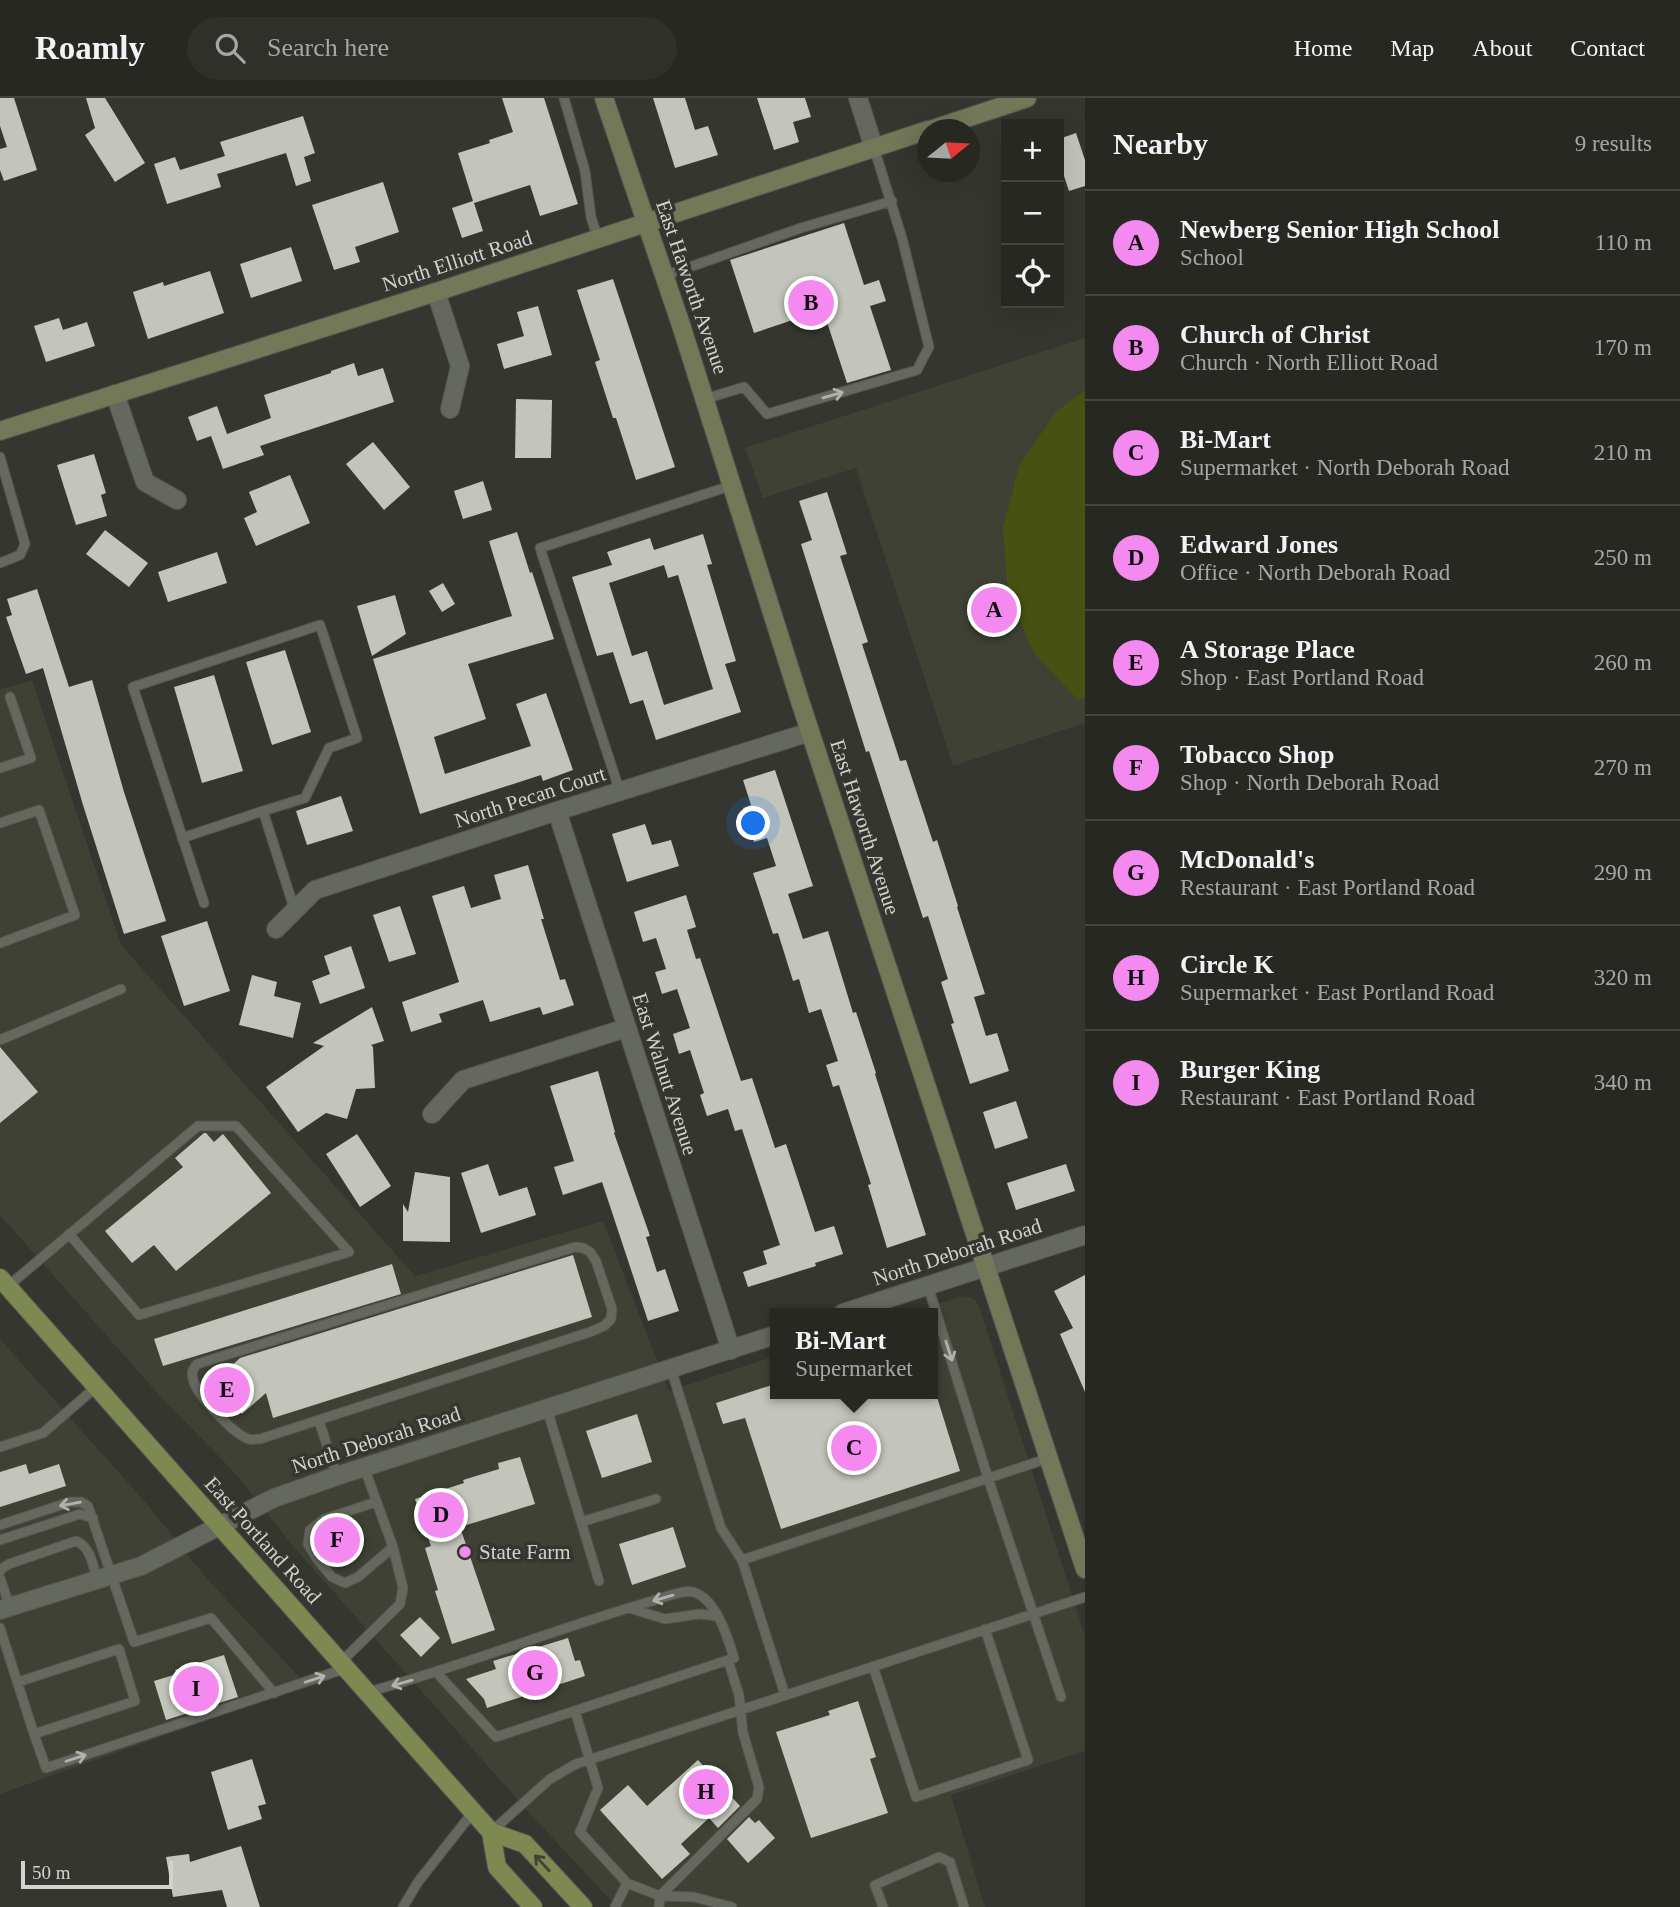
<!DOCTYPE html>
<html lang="en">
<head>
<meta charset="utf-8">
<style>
  :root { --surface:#282823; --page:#30302b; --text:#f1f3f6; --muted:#a5a6a6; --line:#444441; --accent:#f489f0 }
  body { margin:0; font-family:Georgia,serif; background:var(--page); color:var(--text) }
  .controls { position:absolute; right:21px; top:21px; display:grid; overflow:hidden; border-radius:0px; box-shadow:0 7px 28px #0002 }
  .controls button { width:63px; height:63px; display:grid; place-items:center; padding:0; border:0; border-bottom:2px solid var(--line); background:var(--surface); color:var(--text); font:35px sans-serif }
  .compass { position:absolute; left:917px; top:21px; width:63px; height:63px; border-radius:50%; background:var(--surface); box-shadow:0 7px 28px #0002; rotate:72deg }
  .scale { position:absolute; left:21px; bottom:18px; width:152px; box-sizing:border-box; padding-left:7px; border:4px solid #d2d3ce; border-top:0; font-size:19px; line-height:24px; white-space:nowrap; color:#d2d3ce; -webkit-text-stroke:5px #35362f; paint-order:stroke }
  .you { position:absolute; left:754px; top:726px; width:24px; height:24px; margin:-18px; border:5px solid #fff; border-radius:50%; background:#1a73e8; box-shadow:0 0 0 10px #1a73e833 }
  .badge { display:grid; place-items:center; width:46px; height:46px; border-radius:50%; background:var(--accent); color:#111; font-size:23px; font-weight:700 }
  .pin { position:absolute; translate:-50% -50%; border:4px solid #fff; box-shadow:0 2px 7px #0006 }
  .popup { position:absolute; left:770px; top:1210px; width:168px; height:91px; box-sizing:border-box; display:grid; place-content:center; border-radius:0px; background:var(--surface); filter:drop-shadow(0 2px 5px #0005); font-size:23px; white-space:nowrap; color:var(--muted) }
  .popup b { font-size:26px; color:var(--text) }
  .popup::after { content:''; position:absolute; left:50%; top:100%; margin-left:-14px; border:14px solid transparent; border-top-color:var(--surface) }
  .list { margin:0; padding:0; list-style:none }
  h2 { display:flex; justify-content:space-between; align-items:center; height:91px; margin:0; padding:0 28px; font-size:30px }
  h2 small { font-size:23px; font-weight:400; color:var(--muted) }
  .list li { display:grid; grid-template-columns:46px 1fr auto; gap:21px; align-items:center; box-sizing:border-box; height:105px; padding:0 28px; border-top:2px solid var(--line) }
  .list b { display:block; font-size:26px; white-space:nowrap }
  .list p { margin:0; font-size:23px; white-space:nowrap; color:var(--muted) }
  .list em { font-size:23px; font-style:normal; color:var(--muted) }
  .icon { flex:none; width:38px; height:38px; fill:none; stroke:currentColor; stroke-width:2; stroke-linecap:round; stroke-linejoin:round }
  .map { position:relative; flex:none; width:1085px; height:1809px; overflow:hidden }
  header { display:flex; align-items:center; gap:42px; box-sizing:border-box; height:98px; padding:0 35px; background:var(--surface); border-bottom:2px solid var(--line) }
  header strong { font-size:33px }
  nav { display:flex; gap:38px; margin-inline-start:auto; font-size:24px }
  .search { width:490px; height:63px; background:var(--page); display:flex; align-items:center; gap:18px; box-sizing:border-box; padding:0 24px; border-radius:38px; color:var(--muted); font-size:26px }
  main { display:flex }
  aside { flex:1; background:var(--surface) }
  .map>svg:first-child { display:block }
  .built { fill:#3e4134 }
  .garden { fill:#475111 }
  .building { fill:#c3c5bc; fill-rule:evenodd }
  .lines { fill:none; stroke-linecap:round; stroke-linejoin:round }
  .lane-casing { stroke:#53544e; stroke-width:11 }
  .street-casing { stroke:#53544e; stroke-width:20 }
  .secondary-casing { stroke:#53544e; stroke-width:20 }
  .primary-casing { stroke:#53544e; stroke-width:20 }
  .lane { stroke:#65685f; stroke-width:9 }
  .street { stroke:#65685f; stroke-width:18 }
  .secondary { stroke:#727858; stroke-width:18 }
  .primary { stroke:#7e8951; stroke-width:18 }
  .oneway { stroke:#b1b3ad }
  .oneway2 { stroke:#404234 }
  .poi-dot { fill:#f489f0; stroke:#35362f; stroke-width:2.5 }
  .labels { text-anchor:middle; stroke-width:7; stroke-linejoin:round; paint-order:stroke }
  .street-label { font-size:21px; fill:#d2d3ce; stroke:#35362f }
  .poi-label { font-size:21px; fill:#d2d3ce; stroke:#35362f; text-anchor:start }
</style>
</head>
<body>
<header>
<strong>Roamly</strong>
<div class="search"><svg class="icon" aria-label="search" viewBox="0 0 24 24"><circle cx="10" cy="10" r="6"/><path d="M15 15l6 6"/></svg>Search here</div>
<nav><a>Home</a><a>Map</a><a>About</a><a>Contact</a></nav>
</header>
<main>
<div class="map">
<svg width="1085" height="1809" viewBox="0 0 1085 1809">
  <rect width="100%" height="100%" fill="#35362f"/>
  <path class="built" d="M 1085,240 L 1085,625 L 953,668 L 856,370 L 763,400 L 745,350 Z
    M 32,582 L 121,847 L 415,1178 L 603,1123 L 669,1293 L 775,1258 L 775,1296 L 933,1296 L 933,1215 L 909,1215 L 963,1198 L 970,1199 L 975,1202 L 979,1208 L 1085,1538 L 1085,1653 L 951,1697 L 985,1809 L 617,1809 L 533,1719 L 293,1448 L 233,1373 L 159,1297 L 0,1117 L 0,592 Z
    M 0,1241 L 146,1405 L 208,1482 L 307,1587 L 0,1696 Z"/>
  <path class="garden" d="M 1085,292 L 1085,600 L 1078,602 L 1034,555 L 1008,495 L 1003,430 L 1019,368 L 1056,314 Z"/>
  <path class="building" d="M 0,0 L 14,0 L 37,72 L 4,83 L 0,72 L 0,51 L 7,49 L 0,28 Z
    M 86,0 L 105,0 L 145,65 L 115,84 L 85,37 L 95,30 Z
    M 502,0 L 544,0 L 578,106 L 540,118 L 530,87 L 474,105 L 483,133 L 462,140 L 452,110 L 473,103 L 458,55 L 490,45 L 489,42 L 513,34 Z
    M 653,0 L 685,0 L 695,32 L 708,28 L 718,57 L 675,70 Z
    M 757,0 L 805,0 L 811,19 L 793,24 L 799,44 L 774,52 Z
    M 303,18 L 315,55 L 304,59 L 311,83 L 296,88 L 286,55 L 217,76 L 221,89 L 167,106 L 154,66 L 175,59 L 180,72 L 225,58 L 220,44 Z
    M 1076,35 L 1085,62 L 1085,88 L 1069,93 L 1059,63 L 1059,41 Z
    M 383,84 L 399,134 L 355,149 L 360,164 L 334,172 L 312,107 Z
    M 844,125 L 864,187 L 879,182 L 886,203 L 870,208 L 891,272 L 847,285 L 823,212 L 754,235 L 730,162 Z
    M 291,149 L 302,183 L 251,200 L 240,166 Z
    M 210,173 L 224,215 L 148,241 L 133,194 L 163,184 L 164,188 Z
    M 613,181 L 675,369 L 636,382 L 616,320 L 613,320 L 595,264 L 600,262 L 577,192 Z
    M 538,208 L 552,257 L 504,271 L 497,246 L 524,238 L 517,214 Z
    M 59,220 L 63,232 L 87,224 L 95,248 L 46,264 L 34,228 Z
    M 354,265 L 358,278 L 383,270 L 394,304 L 260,348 L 264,357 L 223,371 L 211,338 L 197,343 L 188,319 L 217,308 L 227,336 L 271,320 L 264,297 L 331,275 L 331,273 Z
    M 516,301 L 552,302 L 551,360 L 515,360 Z
    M 373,344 L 410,389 L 384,412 L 346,366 Z
    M 94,356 L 106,395 L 101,397 L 107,418 L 76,427 L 57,367 Z
    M 290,377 L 310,425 L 256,448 L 244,420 L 257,414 L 249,394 Z
    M 483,383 L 492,412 L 463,421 L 454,393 Z
    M 827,394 L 847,456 L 840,458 L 868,544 L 862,546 L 900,663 L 906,662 L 933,744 L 937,742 L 958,808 L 957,809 L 985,896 L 974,899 L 986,938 L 997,935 L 1009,973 L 970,986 L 951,926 L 954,925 L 941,884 L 948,881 L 928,818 L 923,820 L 869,653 L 866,654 L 801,446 L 812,442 L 799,403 Z
    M 105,432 L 148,465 L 129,489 L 86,456 Z
    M 517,434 L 530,475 L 532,474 L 554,541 L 468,566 L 486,621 L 434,639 L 445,676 L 531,648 L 516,606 L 546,595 L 573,672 L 543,683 L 541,677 L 420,716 L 373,561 L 512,518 L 489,443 Z
    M 703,436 L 712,466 L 707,467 L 736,563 L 725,566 L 741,614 L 656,642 L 643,602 L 630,606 L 613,554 L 597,558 L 572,479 L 612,467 L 607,454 L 650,440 L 654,452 ZM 664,467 L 668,480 L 678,477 L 713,591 L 664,607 L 647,553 L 632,558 L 609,485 Z
    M 217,454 L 227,485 L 168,504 L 158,474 Z
    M 443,485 L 455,506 L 442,514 L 429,493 Z
    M 37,491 L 69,589 L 92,582 L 124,694 L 166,823 L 124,836 L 83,707 L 43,570 L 26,576 L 6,519 L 12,517 L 7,501 Z
    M 395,497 L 406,536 L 372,558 L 357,508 Z
    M 285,552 L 311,634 L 272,647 L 246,564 Z
    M 214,577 L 243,673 L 202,685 L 174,589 Z
    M 775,672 L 813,788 L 788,796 L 803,841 L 828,833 L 853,915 L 856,914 L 876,975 L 875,976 L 926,1137 L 887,1150 L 868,1087 L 871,1086 L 839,987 L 833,989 L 826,967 L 838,963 L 821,911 L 809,915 L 799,881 L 793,883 L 778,835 L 773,836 L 753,775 L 776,768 L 767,740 L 754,744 L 743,710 L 751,707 L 743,682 Z
    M 341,698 L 353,733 L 307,747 L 296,713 Z
    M 645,726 L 652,747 L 671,742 L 679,768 L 627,784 L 612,736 Z
    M 528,767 L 544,821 L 541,821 L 560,882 L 565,881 L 574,907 L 543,917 L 540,909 L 490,924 L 483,902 L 439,916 L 442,924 L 411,934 L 402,904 L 459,884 L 432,798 L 464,788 L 471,810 L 501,801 L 494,777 Z
    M 686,797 L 696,829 L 687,832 L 696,861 L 700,860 L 741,983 L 752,980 L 775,1050 L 786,1046 L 815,1134 L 834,1128 L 843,1156 L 815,1165 L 816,1168 L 748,1189 L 743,1174 L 767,1166 L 763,1153 L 780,1147 L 742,1031 L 735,1033 L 728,1011 L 707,1018 L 700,997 L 704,995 L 690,952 L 679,956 L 673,936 L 690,930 L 677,891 L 662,896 L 655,874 L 666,871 L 656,840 L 643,844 L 634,814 Z
    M 400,808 L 416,856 L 389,864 L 373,817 Z
    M 207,823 L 230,893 L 184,908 L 161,838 Z
    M 351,848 L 365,890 L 320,906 L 312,883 L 330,876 L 324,858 Z
    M 252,877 L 277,884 L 274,898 L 301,905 L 293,940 L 239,927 Z
    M 372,909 L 384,943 L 371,947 L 373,949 L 375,990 L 356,991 L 347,1021 L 326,1015 L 298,1034 L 266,989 L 324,948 L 313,945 Z
    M 0,949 L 38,994 L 0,1025 Z
    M 598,973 L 615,1034 L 614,1035 L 650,1138 L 646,1139 L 657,1174 L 665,1171 L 679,1213 L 648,1223 L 602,1084 L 563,1097 L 554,1069 L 574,1063 L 550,988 Z
    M 1016,1003 L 1028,1040 L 995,1051 L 983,1014 Z
    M 204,1035 L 206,1035 L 214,1044 L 223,1036 L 271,1095 L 176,1173 L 154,1147 L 132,1165 L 105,1133 L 183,1069 L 175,1060 Z
    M 357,1036 L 391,1088 L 360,1109 L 326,1056 Z
    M 488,1066 L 499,1098 L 527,1089 L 536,1117 L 481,1135 L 461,1075 Z
    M 1066,1066 L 1075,1093 L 1016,1112 L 1007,1085 Z
    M 415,1074 L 450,1079 L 450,1144 L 403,1143 L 403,1106 L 408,1114 Z
    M 573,1157 L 592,1219 L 273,1320 L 266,1295 L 242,1316 L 214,1284 L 240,1260 Z
    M 392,1166 L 401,1196 L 163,1268 L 154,1241 Z
    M 1085,1177 L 1085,1294 L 1060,1236 L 1073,1230 L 1054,1193 Z
    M 775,1286 L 775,1296 L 936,1296 L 960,1373 L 781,1431 L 745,1320 L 723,1326 L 716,1305 Z
    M 637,1316 L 652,1364 L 602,1380 L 586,1333 Z
    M 520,1359 L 535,1406 L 460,1429 L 495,1532 L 452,1546 L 435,1493 L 438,1492 L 425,1450 L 431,1448 L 415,1401 L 464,1385 L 463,1382 L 499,1371 L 498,1365 Z
    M 26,1366 L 29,1376 L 59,1366 L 66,1388 L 0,1409 L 0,1374 Z
    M 338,1424 L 354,1447 L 329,1464 L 315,1444 L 316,1437 Z
    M 673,1429 L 686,1469 L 632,1487 L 619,1446 Z
    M 420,1519 L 440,1540 L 421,1559 L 400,1537 Z
    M 568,1540 L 575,1563 L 580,1562 L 585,1578 L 487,1610 L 484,1601 L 466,1581 L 496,1571 L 493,1563 Z
    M 224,1557 L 238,1599 L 166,1622 L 154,1583 L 177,1576 L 175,1572 Z
    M 858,1603 L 876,1659 L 870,1661 L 888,1715 L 811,1740 L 776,1634 L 830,1617 L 828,1613 Z
    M 252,1661 L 266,1706 L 258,1708 L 262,1721 L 228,1732 L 211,1674 Z
    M 698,1662 L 740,1708 L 718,1730 L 709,1720 L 681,1746 L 690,1756 L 662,1781 L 600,1712 L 628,1687 L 647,1708 Z
    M 749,1719 L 755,1725 L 759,1722 L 775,1740 L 748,1765 L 727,1741 Z
    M 241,1748 L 260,1809 L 227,1809 L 222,1792 L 173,1799 L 166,1759 L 189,1756 L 190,1764 Z"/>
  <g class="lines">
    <defs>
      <path id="lane" d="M 564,0 L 585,73 L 591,119 L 598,141
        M 664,178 L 801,130 L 892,103
        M 705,301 L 744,289 L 767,316 L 917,272 L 929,249 L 902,140 L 874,50
        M 0,359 L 25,446 L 20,457 L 0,465
        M 0,670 L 31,660 L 10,599
        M 620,694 L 540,450 L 733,387
        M 0,725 L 39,712 L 75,817 L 0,845
        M 182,740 L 263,713
        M 204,805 L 133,589 L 320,527 L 357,640 L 329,650 L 305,700 L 263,713 L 295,813
        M 0,942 L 121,891
        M 575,1149 L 583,1150 L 590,1154 L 596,1163 L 612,1211 L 611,1221 L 604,1228 L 590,1234 L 260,1341 C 256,1341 252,1342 249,1341 C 234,1337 195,1295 193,1281 C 191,1274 193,1271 197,1266 Z
        M 928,1188 L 988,1380 L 1061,1599
        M 7,1189 L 198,1028 L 236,1028 L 349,1154 L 139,1217 L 69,1136
        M 671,1271 L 721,1430 L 742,1462
        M 547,1311 L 599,1483
        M 319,1323 L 337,1378
        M 0,1349 L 43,1335 L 96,1289
        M 376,1404 L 324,1421 L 310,1432 L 308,1446 L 317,1461 L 332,1479 L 345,1485 L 358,1479 L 393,1449
        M 581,1424 L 656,1401
        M 0,1427 L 70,1404 L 81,1404 L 88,1408 L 134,1544 L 211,1520 L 274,1595
        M 0,1442 L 80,1416 L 93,1420
        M 0,1474 L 1,1471 L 9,1466 L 76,1443 C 91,1449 93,1468 97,1482
        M 0,1480 L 10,1509
        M 629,1510 L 665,1521 L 699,1516 L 716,1518
        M 0,1530 L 34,1636 L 135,1603 L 119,1551 L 18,1584
        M 341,1564 L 400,1506 L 403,1490 L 393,1449 L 364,1369
        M 873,1568 L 916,1699 L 1028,1662 L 985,1531
        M 436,1574 L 496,1639 L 728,1562 L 739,1597 L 743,1635 L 759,1689 L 757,1701 L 660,1798 L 659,1809
        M 368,1594 C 460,1569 550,1533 642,1506 C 655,1503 682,1491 693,1494 C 716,1500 728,1540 734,1560 L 728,1562
        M 785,1597 L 742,1462 L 1049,1360
        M 575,1613 L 598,1690 L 580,1734 L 627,1785
        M 34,1636 L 46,1670 L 347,1570
        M 491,1734 L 550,1681 L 576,1666 L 1085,1499
        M 403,1809 L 418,1784 L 473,1714
        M 615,1809 L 627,1785 L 660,1798 L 694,1799 L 732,1809
        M 883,1809 L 875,1787 L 939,1759 L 950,1764 L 964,1809"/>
      <path id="street" d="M 858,0 L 874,50
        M 436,194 L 460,268 L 450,311
        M 115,296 L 145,384 L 177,402
        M 557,713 L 731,1252
        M 276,831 L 315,792 L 557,713 L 810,634
        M 432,1016 L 463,982 L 626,930
        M 843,1215 L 1085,1137
        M 0,1512 L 141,1468 L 274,1400 L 337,1378 L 775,1237"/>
      <path id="secondary" d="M 604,0 L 681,227 L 800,603 L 1085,1471
        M 930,32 L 1027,0
        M 0,333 L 436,194 L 928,32"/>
      <path id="primary" d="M 0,1180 L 491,1734 L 525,1746 L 583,1809
        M 491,1734 L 497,1769 L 533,1809"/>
    </defs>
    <use href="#lane" class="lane-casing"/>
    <use href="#street" class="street-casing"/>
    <use href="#secondary" class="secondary-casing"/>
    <use href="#primary" class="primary-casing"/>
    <use href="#lane" class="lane"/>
    <use href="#street" class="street"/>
    <use href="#secondary" class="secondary"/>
    <use href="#primary" class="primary"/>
  </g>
  <defs><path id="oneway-shaft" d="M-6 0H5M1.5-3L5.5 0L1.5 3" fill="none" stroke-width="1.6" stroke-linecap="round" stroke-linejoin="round" transform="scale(1.75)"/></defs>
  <g class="oneway">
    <use href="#oneway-shaft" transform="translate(833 297) rotate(-16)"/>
    <use href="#oneway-shaft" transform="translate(949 1253) rotate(72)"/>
    <use href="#oneway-shaft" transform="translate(70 1406) rotate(170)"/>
    <use href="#oneway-shaft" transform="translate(663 1500) rotate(164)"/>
    <use href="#oneway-shaft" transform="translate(315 1581) rotate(-18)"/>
    <use href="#oneway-shaft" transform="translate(402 1585) rotate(164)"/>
    <use href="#oneway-shaft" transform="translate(76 1660) rotate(-18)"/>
  </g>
  <use class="oneway2" href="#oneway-shaft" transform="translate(542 1765) rotate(-133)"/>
  <circle class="poi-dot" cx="465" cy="1454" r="7"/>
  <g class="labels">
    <g class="street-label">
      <text transform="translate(457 163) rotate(-18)" y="7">North Elliott Road</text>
      <text transform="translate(692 189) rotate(71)" y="7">East Haworth Avenue</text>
      <text transform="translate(530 699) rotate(-18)" y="7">North Pecan Court</text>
      <text transform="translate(865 729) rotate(72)" y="7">East Haworth Avenue</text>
      <text transform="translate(665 976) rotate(72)" y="7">East Walnut Avenue</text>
      <text transform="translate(957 1154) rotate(-18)" y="7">North Deborah Road</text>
      <text transform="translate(376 1342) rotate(-18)" y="7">North Deborah Road</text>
      <text transform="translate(263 1442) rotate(48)" y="7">East Portland Road</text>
    </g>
    <g class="poi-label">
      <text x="479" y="1461">State Farm</text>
    </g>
  </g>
</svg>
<div class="controls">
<button>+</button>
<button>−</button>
<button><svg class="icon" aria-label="locate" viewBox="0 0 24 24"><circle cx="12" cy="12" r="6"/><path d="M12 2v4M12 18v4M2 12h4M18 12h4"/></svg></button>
</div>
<svg class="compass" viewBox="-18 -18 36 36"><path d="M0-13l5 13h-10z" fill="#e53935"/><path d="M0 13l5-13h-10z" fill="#a5a6a6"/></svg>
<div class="scale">50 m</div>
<div class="you"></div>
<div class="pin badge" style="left:994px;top:512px">A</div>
<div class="pin badge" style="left:811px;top:205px">B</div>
<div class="pin badge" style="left:854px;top:1350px">C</div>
<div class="popup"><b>Bi-Mart</b>Supermarket</div>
<div class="pin badge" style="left:441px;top:1417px">D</div>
<div class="pin badge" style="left:227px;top:1292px">E</div>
<div class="pin badge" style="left:337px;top:1442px">F</div>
<div class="pin badge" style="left:535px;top:1575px">G</div>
<div class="pin badge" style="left:706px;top:1694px">H</div>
<div class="pin badge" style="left:196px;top:1591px">I</div>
</div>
<aside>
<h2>Nearby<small>9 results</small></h2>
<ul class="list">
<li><span class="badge">A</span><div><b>Newberg Senior High School</b><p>School</p></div><em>110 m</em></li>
<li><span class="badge">B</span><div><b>Church of Christ</b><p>Church · North Elliott Road</p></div><em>170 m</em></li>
<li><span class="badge">C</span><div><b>Bi-Mart</b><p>Supermarket · North Deborah Road</p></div><em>210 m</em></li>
<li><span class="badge">D</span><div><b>Edward Jones</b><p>Office · North Deborah Road</p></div><em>250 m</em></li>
<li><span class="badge">E</span><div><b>A Storage Place</b><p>Shop · East Portland Road</p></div><em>260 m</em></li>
<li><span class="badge">F</span><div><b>Tobacco Shop</b><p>Shop · North Deborah Road</p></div><em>270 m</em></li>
<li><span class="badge">G</span><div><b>McDonald's</b><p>Restaurant · East Portland Road</p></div><em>290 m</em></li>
<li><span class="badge">H</span><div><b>Circle K</b><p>Supermarket · East Portland Road</p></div><em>320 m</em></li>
<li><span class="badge">I</span><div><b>Burger King</b><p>Restaurant · East Portland Road</p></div><em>340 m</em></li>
</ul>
</aside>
</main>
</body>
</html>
